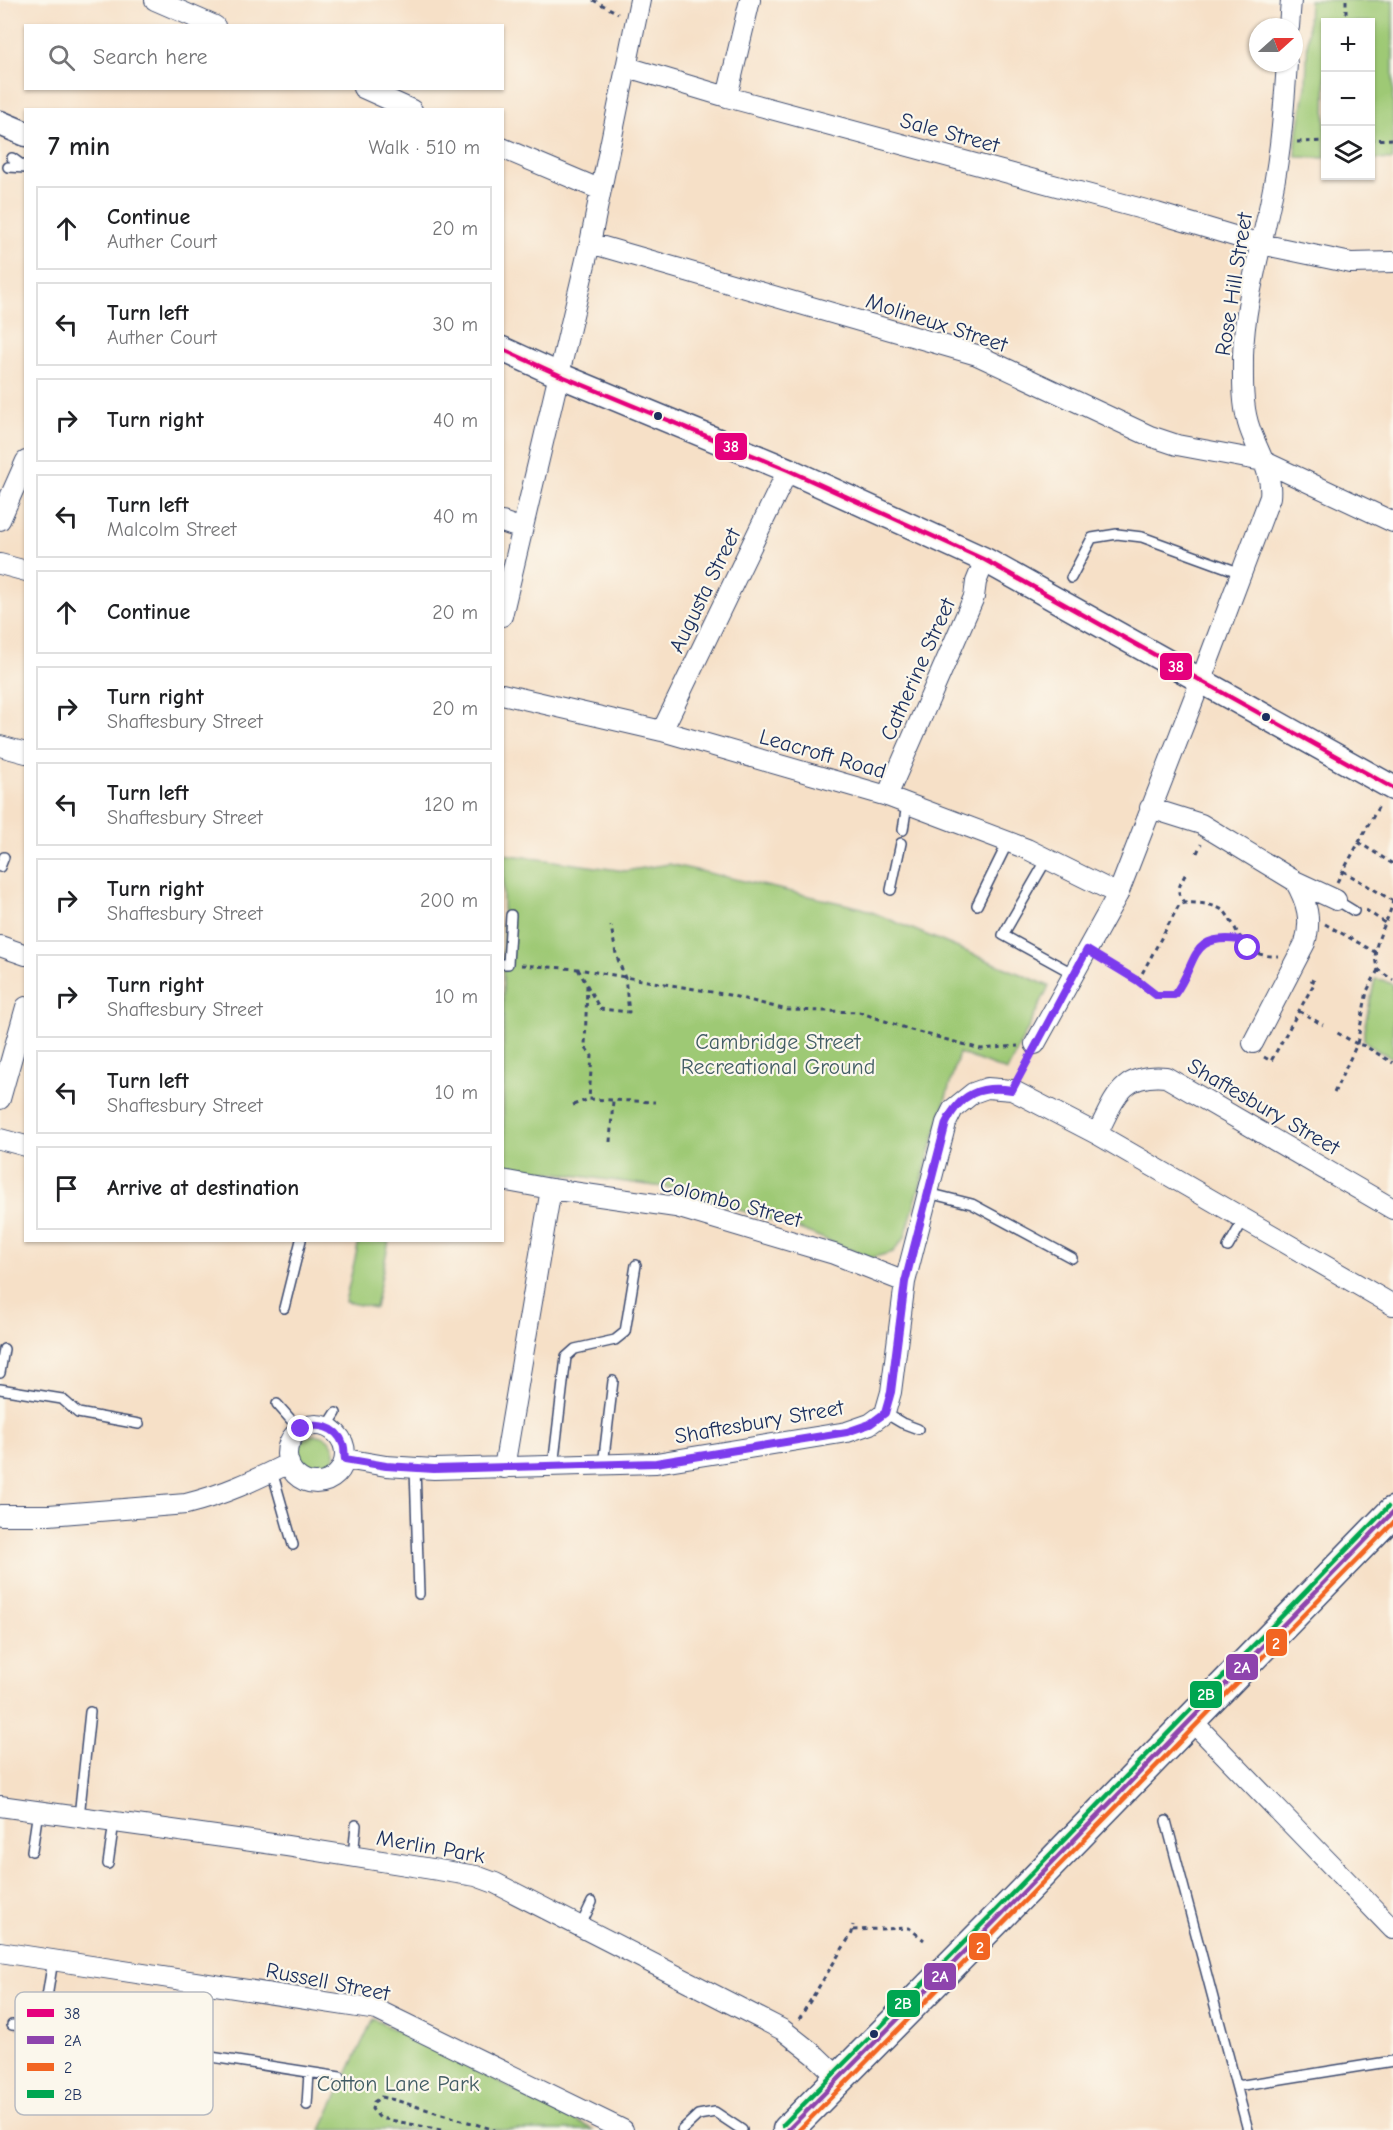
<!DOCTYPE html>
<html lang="en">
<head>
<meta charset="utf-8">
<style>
  :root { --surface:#fff; --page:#f6f6f6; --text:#202124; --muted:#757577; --line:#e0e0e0 }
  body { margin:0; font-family:"Comic Neue",sans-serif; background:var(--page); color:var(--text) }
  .controls { position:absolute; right:18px; top:18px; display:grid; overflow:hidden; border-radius:0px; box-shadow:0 2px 4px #0004 }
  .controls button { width:54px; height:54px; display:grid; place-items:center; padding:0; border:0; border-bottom:2px solid var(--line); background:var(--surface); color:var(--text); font:30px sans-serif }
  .compass { position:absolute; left:1249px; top:18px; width:54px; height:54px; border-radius:50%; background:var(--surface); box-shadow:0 2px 4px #0004; rotate:69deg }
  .stop { position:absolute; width:18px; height:18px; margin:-14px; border:4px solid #7c3aed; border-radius:50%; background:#fff }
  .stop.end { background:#7c3aed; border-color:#fff; box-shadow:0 2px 6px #0008 }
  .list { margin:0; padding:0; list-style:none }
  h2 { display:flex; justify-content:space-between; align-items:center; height:78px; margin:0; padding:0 24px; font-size:26px }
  h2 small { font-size:20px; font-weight:400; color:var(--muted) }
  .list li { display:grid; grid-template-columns:39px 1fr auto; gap:18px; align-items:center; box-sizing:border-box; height:84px; margin:0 12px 12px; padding:0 12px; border:2px solid var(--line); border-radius:0px }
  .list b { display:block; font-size:22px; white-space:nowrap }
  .list p { margin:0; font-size:20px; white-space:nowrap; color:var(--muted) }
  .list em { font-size:20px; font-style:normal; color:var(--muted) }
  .icon { flex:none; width:33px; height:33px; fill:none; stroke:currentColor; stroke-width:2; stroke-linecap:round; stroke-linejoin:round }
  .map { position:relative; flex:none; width:1393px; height:2130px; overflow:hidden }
  .search { position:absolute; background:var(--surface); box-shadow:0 2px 4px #0004; left:24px; top:24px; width:480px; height:66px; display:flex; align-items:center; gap:15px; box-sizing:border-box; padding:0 21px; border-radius:0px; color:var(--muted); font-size:22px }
  .panel { position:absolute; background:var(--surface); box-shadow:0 2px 4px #0004; left:24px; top:108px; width:480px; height:1134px; border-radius:0px }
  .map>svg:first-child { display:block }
  .green { fill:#9ec975; stroke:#5c7c6a; stroke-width:1.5 }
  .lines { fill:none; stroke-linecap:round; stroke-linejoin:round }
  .service-casing { stroke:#3c4a6e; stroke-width:12 }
  .minor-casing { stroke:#3c4a6e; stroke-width:22 }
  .tertiary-casing { stroke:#3c4a6e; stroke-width:27 }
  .primary-casing { stroke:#3c4a6e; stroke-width:33 }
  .path { stroke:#3c4a6e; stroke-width:3; stroke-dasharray:4.5 4.5; stroke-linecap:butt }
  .service { stroke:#fff; stroke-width:9 }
  .minor { stroke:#fff; stroke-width:20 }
  .tertiary { stroke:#fff; stroke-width:24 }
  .primary { stroke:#fff; stroke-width:30 }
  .bus-1-casing { stroke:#fbf7ec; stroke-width:9 }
  .bus-2-casing { stroke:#fbf7ec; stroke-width:9 }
  .bus-3-casing { stroke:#fbf7ec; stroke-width:9 }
  .bus-4-casing { stroke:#fbf7ec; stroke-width:9 }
  .bus-1 { stroke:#e5007d; stroke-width:4.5 }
  .bus-2 { stroke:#8e44ad; stroke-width:4.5 }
  .bus-3 { stroke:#f26522; stroke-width:4.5 }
  .bus-4 { stroke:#00a651; stroke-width:4.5 }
  .route { stroke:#7c3aed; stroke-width:8 }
  .bus-dot { fill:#1b2f5e; stroke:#fbf7ec; stroke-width:2 }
  .labels { text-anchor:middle; stroke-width:4.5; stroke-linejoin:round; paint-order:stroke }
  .street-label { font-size:22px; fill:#1b2f5e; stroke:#fbf7ec }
  .park-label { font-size:22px; fill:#425d65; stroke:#fbf7ec }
  .key { fill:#fbf7ec; stroke:#b8bbc1; stroke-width:1.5 }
  .key-label { font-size:16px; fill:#1b2f5e }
  .line-badge { stroke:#fbf7ec; stroke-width:2 }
  .badge-label { font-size:16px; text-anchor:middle; font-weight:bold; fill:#fff }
</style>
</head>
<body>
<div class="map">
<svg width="1393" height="2130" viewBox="0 0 1393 2130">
  <rect width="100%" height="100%" fill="#fbf7ec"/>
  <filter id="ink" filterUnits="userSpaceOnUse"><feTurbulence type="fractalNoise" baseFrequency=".0167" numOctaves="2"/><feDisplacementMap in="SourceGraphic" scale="12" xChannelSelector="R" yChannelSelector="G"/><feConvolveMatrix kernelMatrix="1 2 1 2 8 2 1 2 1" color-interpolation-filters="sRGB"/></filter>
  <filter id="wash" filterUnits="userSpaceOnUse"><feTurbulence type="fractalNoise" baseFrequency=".008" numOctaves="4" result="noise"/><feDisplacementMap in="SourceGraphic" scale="24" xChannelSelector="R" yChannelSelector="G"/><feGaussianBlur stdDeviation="1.35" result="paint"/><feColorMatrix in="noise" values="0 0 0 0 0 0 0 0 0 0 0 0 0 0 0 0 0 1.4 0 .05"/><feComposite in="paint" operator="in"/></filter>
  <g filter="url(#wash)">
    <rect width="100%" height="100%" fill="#f6e0c7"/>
    <path class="green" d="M 1309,0 L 1393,0 L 1393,160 L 1371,159 L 1370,22 L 1326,22 L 1325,158 L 1296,157 L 1296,142 L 1306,86 Z
      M 503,854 L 625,871 L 669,864 L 862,908 L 1049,986 L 1007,1071 L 959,1053 L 905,1237 L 893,1252 L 871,1258 L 802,1230 L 671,1188 L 503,1166 Z
      M 1375,979 L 1383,980 L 1393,985 L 1393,1058 L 1374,1049 L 1364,1040 L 1364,1029 Z
      M 359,1241 L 389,1241 L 375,1308 L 345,1302 Z
      M297 1454a19 19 0 1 1 38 0a19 19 0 1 1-38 0Z
      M 373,2019 L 594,2130 L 321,2130 Z"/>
  </g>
  <g filter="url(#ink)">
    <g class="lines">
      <defs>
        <path id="service" d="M 12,158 L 26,168
          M 8,167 L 26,168
          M 1071,578 L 1092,538 L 1117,534 L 1142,537 L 1241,573
          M 903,830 L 907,804
          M 1047,859 L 1003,935 L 1074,974
          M 0,867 L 4,857
          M 891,890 L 901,843
          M 1336,900 L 1354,911
          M 977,905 L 1008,842
          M 502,964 L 508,964 L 511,915
          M 928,1193 L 972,1204 L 1072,1258
          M 1228,1247 L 1244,1219
          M 284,1308 L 301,1240
          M 0,1373 L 4,1349
          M 0,1389 L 62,1399 L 78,1413 L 139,1424
          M 277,1404 L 300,1430
          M 885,1413 L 902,1423 L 918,1429
          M 327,1427 L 336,1413
          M 603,1465 L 613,1381
          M 553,1467 L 566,1357 L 575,1349 L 615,1340 L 625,1332 L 636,1265
          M 415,1468 L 419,1594
          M 272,1471 L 293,1545
          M 79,1817 L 90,1712
          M 1166,1821 L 1248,2130
          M 32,1851 L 38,1811
          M 353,1857 L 356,1825
          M 108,1864 L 114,1822
          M 580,1927 L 592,1902
          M 12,2025 L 42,2028 L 76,2036 L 340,2077
          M 42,2028 L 53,1960
          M 1237,2086 L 1393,2061
          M 307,2105 L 309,2073
          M 682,2130 L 698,2115 L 715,2112 L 742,2130"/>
        <path id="minor" d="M 155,0 L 215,26
          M 1289,27 L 1291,0
          M 627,67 L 727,97 L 1157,213 L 1261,244 L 1351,263 L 1393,262
          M 363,88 L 412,110
          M 727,97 L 750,0
          M 502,148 L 601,190
          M 590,243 L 977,355 L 1150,436 L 1177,445 L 1263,461 L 1393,522
          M 0,520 L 26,461
          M 502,522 L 522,529
          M 0,564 L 26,571
          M 502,616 L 590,243 L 640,0
          M 502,694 L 662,731 L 887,796 L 1027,849 L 1118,894
          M 662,731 L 788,470
          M 0,746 L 26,753
          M 887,796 L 974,597 L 976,582 L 985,560
          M 1150,808 L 1201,824 L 1295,881 L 1336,900
          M 0,946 L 26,955
          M 1253,1043 L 1305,943 C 1312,920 1307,902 1295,881
          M 1035,1044 L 1118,894 L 1201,680 L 1270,497 C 1273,471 1255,448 1248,423 C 1242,402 1243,378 1243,356 C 1244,302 1262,246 1272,194 C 1281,151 1284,107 1287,63
          M 0,1099 L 26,1007
          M 1097,1134 C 1115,1099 1120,1073 1166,1077 L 1393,1209
          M 0,1139 L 26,1146
          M 502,1180 L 551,1189 L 676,1207 L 834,1254 L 905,1282
          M287 1454a29 29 0 1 1 58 0a29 29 0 1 1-58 0Z
          M 345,1459 L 386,1466 L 434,1469 L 656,1463 L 847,1432 L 870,1424 L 885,1413 L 891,1392 L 905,1282 L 946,1123 L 953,1109 L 973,1093 L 987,1088 L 1012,1090 L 1097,1134 L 1393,1305
          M 504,1468 L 551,1189
          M 0,1515 L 49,1515 L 186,1504 C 223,1495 255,1480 289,1463
          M 1191,1720 L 1393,1929
          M 0,1806 L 287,1846 L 476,1876 L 495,1883 L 783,2030 L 816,2056 L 840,2079
          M 0,1952 L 377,2010 L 623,2130"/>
        <path id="tertiary" d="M 0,123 L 26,134
          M 502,349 L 559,375 L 788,470 L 985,560 L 1393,788"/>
        <path id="primary" d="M 788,2130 L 1000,1916 L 1393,1512"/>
      </defs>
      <use href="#service" class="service-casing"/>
      <use href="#minor" class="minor-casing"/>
      <use href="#tertiary" class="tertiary-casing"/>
      <use href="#primary" class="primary-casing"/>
      <path class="path" d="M 593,0 L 618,13
        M 1346,0 L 1346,22
        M 1370,140 L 1393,139
        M 1297,142 L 1326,141
        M 1358,842 L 1393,864
        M 1197,853 L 1201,844
        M 1343,871 L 1393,901
        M 1337,882 L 1380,804
        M 1393,900 C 1389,925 1368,944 1378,970 L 1393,980
        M 1185,903 C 1174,892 1180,885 1186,873
        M 1366,910 L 1385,923
        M 1325,924 L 1375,952
        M 1102,959 L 1138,981 L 1156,995 L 1174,995 L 1183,983 L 1199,948 C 1211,936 1224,938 1240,940
        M 521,965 L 578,969 L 729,995 L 787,1010 L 859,1012 L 911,1030 L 981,1049 L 1018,1046
        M 578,969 L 600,1009 L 629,1012 L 625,978 L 616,954 L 611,926
        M 1378,970 L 1367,991 L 1357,1044 L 1365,1046 L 1393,1063
        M 1138,981 L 1179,905 L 1185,903 C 1196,902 1216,904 1225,912 C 1229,917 1232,923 1235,928 C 1245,948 1255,957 1278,956
        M 587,985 L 585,1047 L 592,1056 L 589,1099 L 655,1102
        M 1299,1011 L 1323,1025
        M 1264,1057 L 1271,1061 L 1315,982 L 1307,978
        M 1020,1074 L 1028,1059
        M 1334,1093 L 1357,1044 L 1334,1031
        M 573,1105 L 589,1099
        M 610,1142 L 613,1101
        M 853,1930 L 909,1928 L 924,1940
        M 799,2019 L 852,1933 L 853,1925
        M 441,2130 L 380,2118 L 372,2109 L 374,2102 L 381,2097 L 395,2100 L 495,2130"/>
      <use href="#service" class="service"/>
      <use href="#minor" class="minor"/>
      <use href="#tertiary" class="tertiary"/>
      <use href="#primary" class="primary"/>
      <defs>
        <path id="bus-1" d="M 502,349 L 559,375 L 788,470 L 985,560 L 1393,788"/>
        <path id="bus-2" d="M 788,2130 L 1000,1916 L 1393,1512"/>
        <path id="bus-3" d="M 799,2130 L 1005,1921 L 1393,1523"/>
        <path id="bus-4" d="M 783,2125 L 995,1911 L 1388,1507"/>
      </defs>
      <use href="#bus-1" class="bus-1-casing"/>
      <use href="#bus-2" class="bus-2-casing"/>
      <use href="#bus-3" class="bus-3-casing"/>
      <use href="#bus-4" class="bus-4-casing"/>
      <use href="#bus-1" class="bus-1"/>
      <use href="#bus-2" class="bus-2"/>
      <use href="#bus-3" class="bus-3"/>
      <use href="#bus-4" class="bus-4"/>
    </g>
  </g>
  <g class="lines" filter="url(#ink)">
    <path class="route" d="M 301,1429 C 316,1422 337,1426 343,1444 C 345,1448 344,1454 345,1459 L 386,1466 L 434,1469 L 656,1463 L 847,1432 L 870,1424 L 885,1413 L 891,1392 L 905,1282 L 946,1123 C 960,1094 980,1085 1012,1090 L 1087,950 L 1138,981 L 1156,995 L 1174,995 C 1199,962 1188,933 1240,940 L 1248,948"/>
  </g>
  <g class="bus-dot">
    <circle cx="658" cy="416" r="5"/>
    <circle cx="1266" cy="717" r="5"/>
    <circle cx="874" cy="2034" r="5"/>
  </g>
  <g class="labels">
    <g class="street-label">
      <text transform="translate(950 132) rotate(15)" y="8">Sale Street</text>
      <text transform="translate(1233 284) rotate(-81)" y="8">Rose Hill Street</text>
      <text transform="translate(937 322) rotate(18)" y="8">Molineux Street</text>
      <text transform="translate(704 590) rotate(-64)" y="8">Augusta Street</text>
      <text transform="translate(917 669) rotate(-66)" y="8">Catherine Street</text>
      <text transform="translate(823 753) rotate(16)" y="8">Leacroft Road</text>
      <text transform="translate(1264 1106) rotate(30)" y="8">Shaftesbury Street</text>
      <text transform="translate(731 1201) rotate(15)" y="8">Colombo Street</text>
      <text transform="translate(759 1421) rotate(-10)" y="8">Shaftesbury Street</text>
      <text transform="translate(431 1846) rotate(10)" y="8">Merlin Park</text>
      <text transform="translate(328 1981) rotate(11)" y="8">Russell Street</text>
    </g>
    <g class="park-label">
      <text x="778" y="1049">Cambridge Street<tspan x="778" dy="25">Recreational Ground</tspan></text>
      <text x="398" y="2091">Cotton Lane Park</text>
    </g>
  </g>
  <rect x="15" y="1992" width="198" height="123" rx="9" class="key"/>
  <rect x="27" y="2009" width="27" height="8" fill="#e5007d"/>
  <rect x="27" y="2036" width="27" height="8" fill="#8e44ad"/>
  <rect x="27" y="2063" width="27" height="8" fill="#f26522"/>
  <rect x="27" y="2090" width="27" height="8" fill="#00a651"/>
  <g class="key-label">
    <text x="64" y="2019">38</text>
    <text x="64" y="2046">2A</text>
    <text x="64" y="2073">2</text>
    <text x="64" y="2100">2B</text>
  </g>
  <g class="line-badge">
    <rect x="714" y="432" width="34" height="29" rx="6" fill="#e5007d"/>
    <rect x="1159" y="652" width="34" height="29" rx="6" fill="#e5007d"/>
    <rect x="1265" y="1628" width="23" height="29" rx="6" fill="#f26522"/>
    <rect x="1225" y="1653" width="34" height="28" rx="6" fill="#8e44ad"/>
    <rect x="1189" y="1680" width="34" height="29" rx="6" fill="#00a651"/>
    <rect x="968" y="1932" width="23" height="29" rx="6" fill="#f26522"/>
    <rect x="923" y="1962" width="34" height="29" rx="6" fill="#8e44ad"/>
    <rect x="886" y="1989" width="35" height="29" rx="6" fill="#00a651"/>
  </g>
  <g class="badge-label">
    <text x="731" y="452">38</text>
    <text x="1176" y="672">38</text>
    <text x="1276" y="1649">2</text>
    <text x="1242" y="1673">2A</text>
    <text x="1206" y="1700">2B</text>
    <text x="980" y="1953">2</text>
    <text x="940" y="1982">2A</text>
    <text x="903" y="2009">2B</text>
  </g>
</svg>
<div class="controls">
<button>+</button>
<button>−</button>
<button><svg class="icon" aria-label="layers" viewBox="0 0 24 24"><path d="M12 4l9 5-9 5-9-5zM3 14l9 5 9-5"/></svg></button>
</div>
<svg class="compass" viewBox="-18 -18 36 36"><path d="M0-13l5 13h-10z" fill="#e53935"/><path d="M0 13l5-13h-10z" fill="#757577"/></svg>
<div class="stop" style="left:1248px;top:948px"></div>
<div class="stop end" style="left:301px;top:1429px"></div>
<div class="search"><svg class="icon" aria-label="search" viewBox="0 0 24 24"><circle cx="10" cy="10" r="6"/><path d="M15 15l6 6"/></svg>Search here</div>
<section class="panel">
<h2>7 min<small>Walk · 510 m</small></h2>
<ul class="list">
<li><svg class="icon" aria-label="ahead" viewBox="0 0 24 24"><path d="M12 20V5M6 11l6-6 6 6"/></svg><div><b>Continue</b><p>Auther Court</p></div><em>20 m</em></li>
<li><svg class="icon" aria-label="left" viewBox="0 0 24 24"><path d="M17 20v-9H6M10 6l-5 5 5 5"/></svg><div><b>Turn left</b><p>Auther Court</p></div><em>30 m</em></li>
<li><svg class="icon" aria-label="right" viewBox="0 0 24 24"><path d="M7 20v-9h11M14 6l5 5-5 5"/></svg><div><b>Turn right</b></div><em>40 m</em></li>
<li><svg class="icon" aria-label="left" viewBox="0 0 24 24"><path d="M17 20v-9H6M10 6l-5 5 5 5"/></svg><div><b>Turn left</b><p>Malcolm Street</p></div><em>40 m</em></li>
<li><svg class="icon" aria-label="ahead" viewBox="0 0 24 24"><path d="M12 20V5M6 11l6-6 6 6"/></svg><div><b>Continue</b></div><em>20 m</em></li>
<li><svg class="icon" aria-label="right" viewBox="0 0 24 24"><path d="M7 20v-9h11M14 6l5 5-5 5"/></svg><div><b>Turn right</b><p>Shaftesbury Street</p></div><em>20 m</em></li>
<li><svg class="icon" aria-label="left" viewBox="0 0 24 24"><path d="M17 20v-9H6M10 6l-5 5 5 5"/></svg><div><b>Turn left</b><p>Shaftesbury Street</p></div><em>120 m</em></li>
<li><svg class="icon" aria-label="right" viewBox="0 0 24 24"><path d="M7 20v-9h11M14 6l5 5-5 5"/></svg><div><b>Turn right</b><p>Shaftesbury Street</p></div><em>200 m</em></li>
<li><svg class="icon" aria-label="right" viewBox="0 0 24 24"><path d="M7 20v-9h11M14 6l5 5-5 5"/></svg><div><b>Turn right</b><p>Shaftesbury Street</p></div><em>10 m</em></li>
<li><svg class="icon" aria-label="left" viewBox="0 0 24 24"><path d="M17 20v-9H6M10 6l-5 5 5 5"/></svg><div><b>Turn left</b><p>Shaftesbury Street</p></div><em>10 m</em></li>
<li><svg class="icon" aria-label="arrive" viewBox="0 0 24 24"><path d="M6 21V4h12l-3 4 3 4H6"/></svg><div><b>Arrive at destination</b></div></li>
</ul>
</section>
</div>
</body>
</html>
